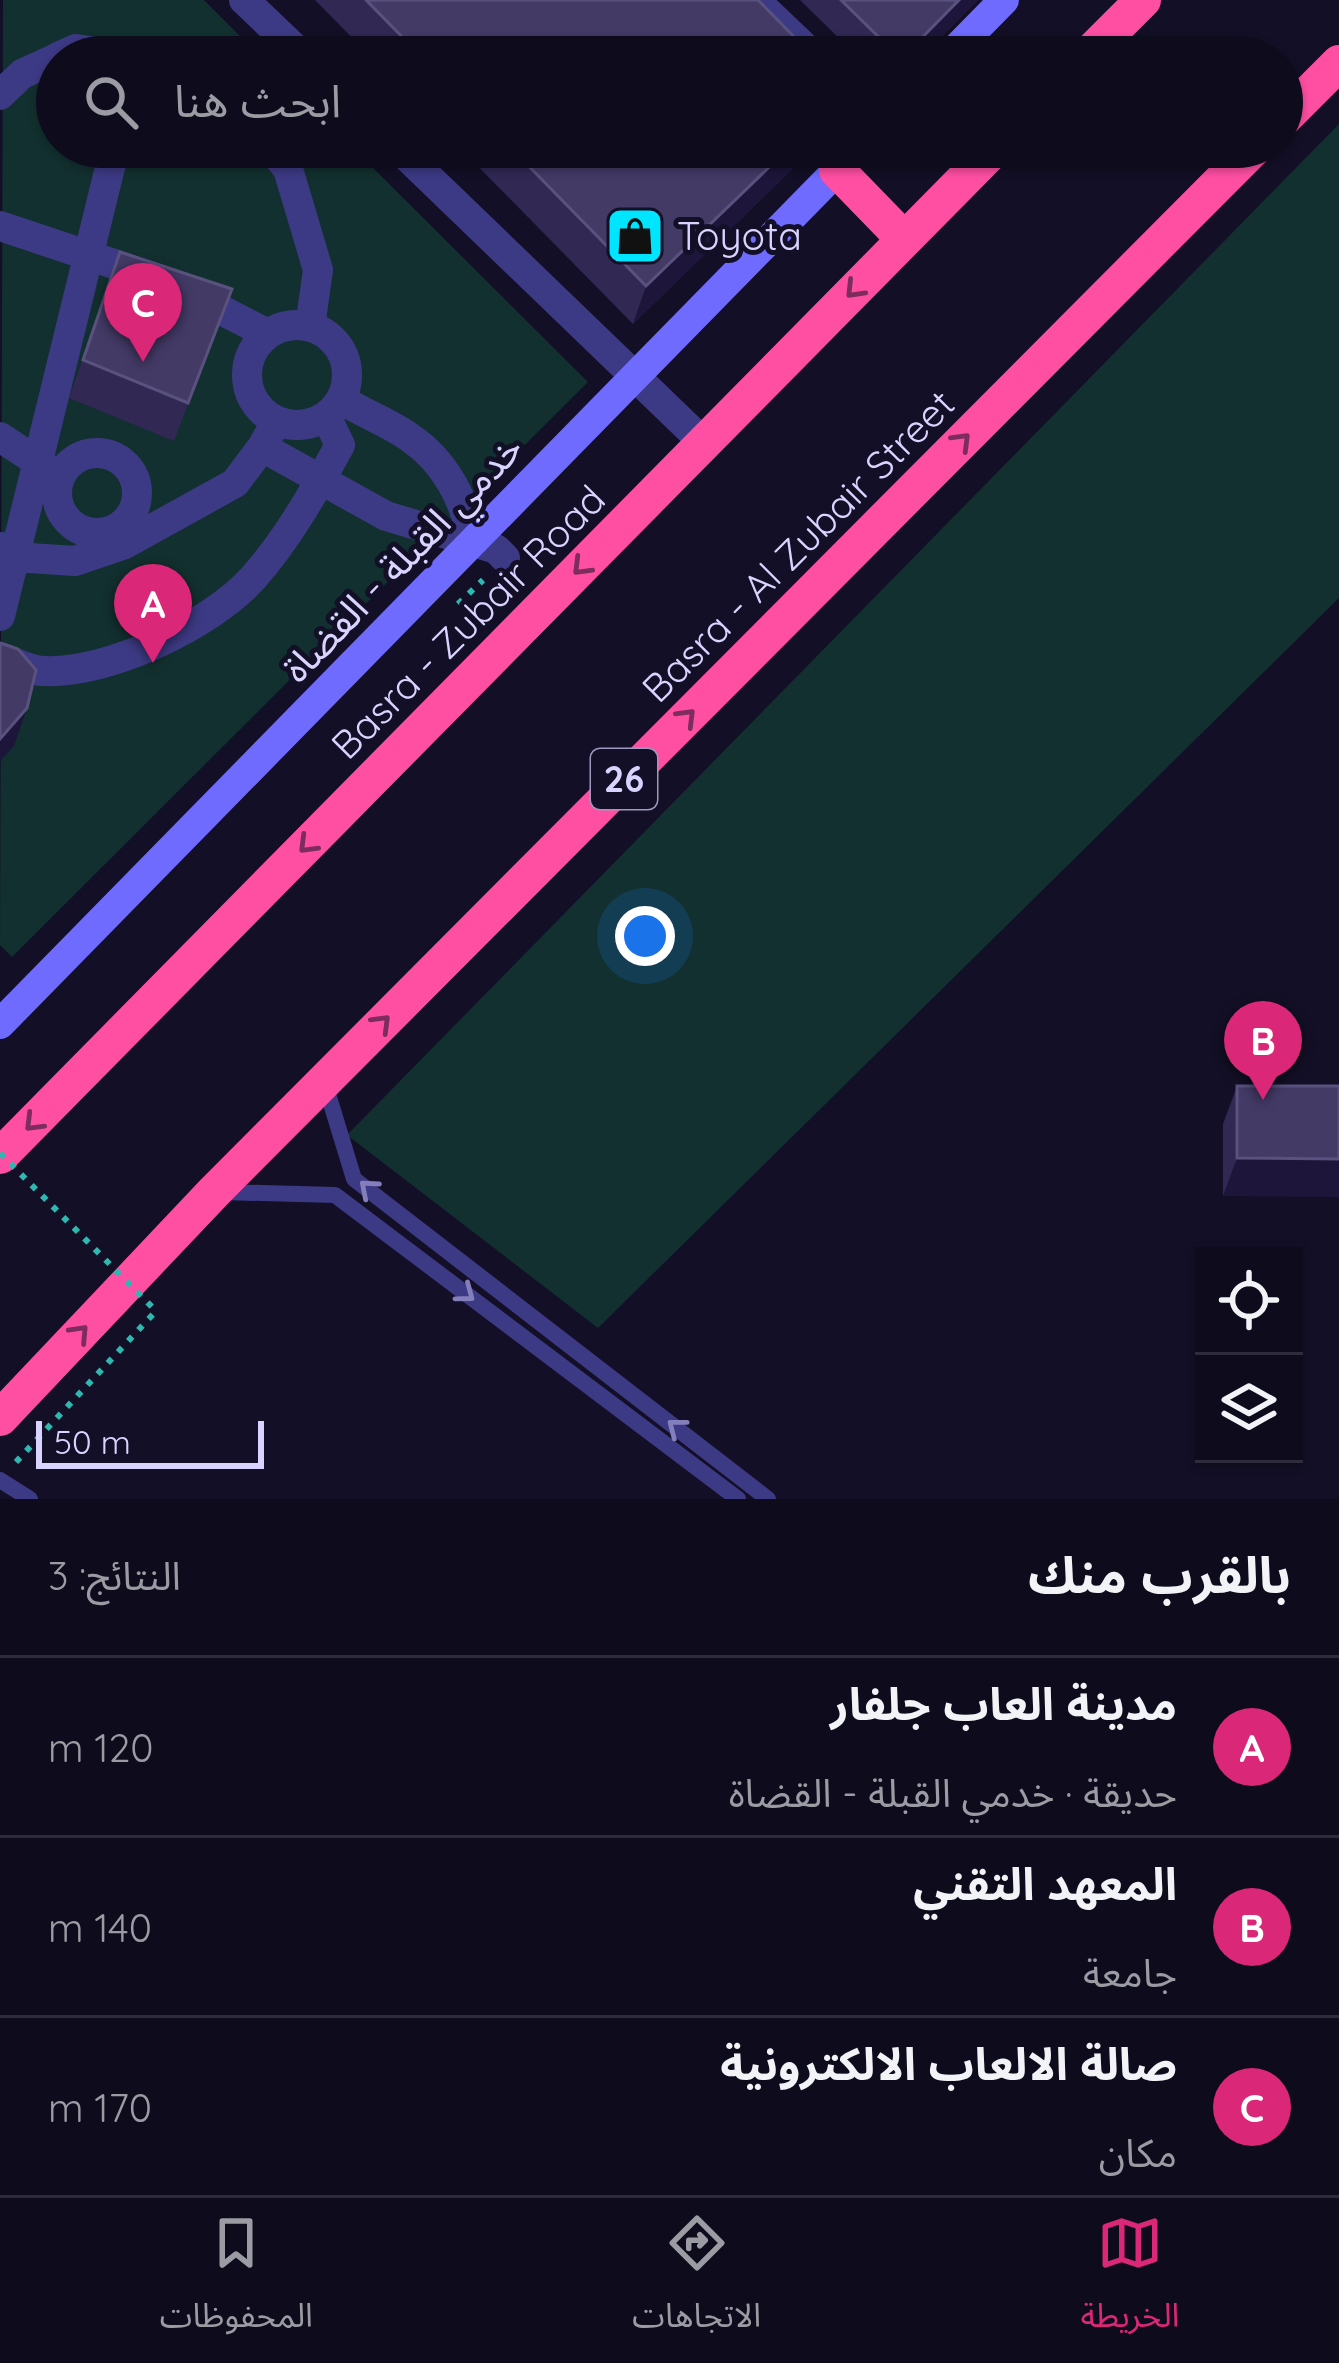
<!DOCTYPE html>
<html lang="ar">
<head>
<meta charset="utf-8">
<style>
  :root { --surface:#0e0b1c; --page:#1c1929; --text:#f1f3f6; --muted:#9b9ba3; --line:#2e2b3b; --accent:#db2777 }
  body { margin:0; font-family:Quicksand,"Noto Sans Arabic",sans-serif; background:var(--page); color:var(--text); direction:rtl }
  .controls { position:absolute; right:36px; bottom:36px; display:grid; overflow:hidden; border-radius:0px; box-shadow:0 3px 9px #0004 }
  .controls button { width:108px; height:108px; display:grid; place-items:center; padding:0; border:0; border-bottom:3px solid var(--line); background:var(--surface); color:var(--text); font:60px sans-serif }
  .scale { position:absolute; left:36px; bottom:30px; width:228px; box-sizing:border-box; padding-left:12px; border:6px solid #d9d4ff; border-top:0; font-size:33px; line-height:42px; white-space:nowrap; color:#d9d4ff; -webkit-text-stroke:9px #130f26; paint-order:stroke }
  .you { position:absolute; left:645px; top:936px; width:42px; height:42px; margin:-30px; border:9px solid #fff; border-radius:50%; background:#1a73e8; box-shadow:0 0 0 18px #1a73e833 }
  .badge { display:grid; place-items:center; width:78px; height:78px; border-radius:50%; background:var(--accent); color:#fff; font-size:39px; font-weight:700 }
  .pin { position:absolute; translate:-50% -99px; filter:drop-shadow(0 3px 6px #0008) }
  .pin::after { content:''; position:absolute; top:63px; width:42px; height:36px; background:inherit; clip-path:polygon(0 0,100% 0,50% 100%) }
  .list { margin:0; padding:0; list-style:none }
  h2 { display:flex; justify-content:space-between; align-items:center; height:156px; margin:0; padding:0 48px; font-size:51px }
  h2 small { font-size:39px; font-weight:400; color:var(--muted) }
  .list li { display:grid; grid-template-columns:78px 1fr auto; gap:36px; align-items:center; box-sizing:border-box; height:180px; padding:0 48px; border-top:3px solid var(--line) }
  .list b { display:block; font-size:45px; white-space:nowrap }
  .list p { margin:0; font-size:39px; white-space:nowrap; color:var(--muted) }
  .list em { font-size:39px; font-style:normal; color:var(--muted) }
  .icon { flex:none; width:66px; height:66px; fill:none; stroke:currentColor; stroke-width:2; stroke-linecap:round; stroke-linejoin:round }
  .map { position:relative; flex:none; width:1339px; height:1499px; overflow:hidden; direction:ltr }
  .search { position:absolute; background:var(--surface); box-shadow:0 3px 9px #0004; left:36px; right:36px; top:36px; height:132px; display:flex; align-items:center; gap:30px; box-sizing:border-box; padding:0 42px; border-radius:66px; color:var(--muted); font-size:45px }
  .sheet { height:696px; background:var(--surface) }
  nav { display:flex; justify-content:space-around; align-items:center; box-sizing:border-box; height:168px; border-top:3px solid var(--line); background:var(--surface); font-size:33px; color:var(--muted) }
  nav a { display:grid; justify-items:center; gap:6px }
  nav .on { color:var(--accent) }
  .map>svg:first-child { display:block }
  .green { fill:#12302f }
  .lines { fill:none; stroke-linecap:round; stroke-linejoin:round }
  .path { stroke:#2fb8b0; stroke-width:6; stroke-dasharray:6 9; stroke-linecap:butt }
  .lane { stroke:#3d3a85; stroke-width:16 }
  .street { stroke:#3d3a85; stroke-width:30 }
  .secondary { stroke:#6f6bff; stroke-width:30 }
  .highway { stroke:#ff4fa3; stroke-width:36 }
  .path-bridge { stroke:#2fb8b0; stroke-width:6; stroke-dasharray:6 9; stroke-linecap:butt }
  .wall { fill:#312854 }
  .shaded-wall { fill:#1d163a }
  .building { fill:#433a66; stroke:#5a527e; stroke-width:3 }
  .oneway { stroke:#7d2c5e }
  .oneway2 { stroke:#837fbc }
  .labels { text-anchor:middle; stroke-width:10; stroke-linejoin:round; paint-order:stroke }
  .shield { fill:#130f26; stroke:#9e99be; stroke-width:3 }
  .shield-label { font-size:36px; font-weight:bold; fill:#d9d4ff }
  .poi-label { font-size:39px; fill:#d9d4ff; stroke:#130f26; text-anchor:start }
  .street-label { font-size:39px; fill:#d9d4ff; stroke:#130f26 }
</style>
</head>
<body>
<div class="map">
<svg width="1339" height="1499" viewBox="0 0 1339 1499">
  <rect width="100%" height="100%" fill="#130f26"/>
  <path class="green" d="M 3,0 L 204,0 L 261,57 L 57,57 L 57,147 L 352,147 L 588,382 L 12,957 L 0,945 Z
    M 1339,124 L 1339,598 L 598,1328 L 347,1135 Z"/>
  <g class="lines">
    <path class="path" d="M 458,604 L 483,580
      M 16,1462 L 156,1311"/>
    <path class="lane" d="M 765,0 L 825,57
      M 814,148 L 837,170
      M 325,1084 L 354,1179 L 768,1499
      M 221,1192 L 335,1195 L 738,1499
      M 0,1480 L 30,1499"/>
    <path class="street" d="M 244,0 L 304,57
      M 58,57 L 76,49 L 132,57
      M 0,95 L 22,74 L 57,58
      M 270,147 L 288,169 L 318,270 L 310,327
      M 397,147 L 704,443
      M 0,226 L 165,281 L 268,334
      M247 375a50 50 0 1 1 100 0a50 50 0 1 1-100 0Z
      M 341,399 C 362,413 388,422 409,437 C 445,461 466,501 472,542
      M 271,431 L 262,447 L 386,516 L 496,549 L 505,558
      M 0,437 L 50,470
      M57 493a40 40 0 1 1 80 0a40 40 0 1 1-80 0Z
      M 1,547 L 29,558 L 75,561 L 125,544 L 235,483 L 262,447
      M 0,616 L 115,147
      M 0,657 C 14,662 30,671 44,671 C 108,674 211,625 253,578 C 288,539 315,490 340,445 L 326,416"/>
    <path class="secondary" d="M 948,57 L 1004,0
      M 0,1024 L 860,147"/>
    <path class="highway" d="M 1086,57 L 1143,0
      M 1282,120 L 1339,63
      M 837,170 L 904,239
      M 0,1156 L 996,147
      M 0,1418 L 214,1192 L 1255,147"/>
    <path class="path-bridge" d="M 0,1153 L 156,1311"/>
  </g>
  <path class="wall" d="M 315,0 L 758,0 L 814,57 L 371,57 Z
    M 800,0 L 978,0 L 921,57 L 858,57 Z
    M 459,147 L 815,147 L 633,324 Z
    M 120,252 L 232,289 L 174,441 L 69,398 Z
    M 1237,1086 L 1339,1086 L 1223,1196 L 1223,1124 Z"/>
  <path class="shaded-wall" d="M 959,0 L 978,0 L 921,57 L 903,57 Z
    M 790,147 L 815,147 L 633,324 L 646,286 Z
    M 27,708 L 14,746 L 0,761 L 0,739 Z
    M 1237,1158 L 1339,1159 L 1339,1197 L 1223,1196 Z"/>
  <path class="building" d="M 366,0 L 758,0 L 814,57 L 422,57 Z
    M 841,0 L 959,0 L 903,57 L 899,57 Z
    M 510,147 L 790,147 L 646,286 Z
    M 120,252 L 232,289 L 188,403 L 83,360 Z
    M 0,643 L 18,649 L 36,670 L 27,708 L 0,739 Z
    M 1237,1086 L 1339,1086 L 1339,1159 L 1237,1158 Z"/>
  <defs><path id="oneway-chevron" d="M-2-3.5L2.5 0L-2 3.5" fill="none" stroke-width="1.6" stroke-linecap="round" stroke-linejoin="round" transform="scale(3)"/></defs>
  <g class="oneway">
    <use href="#oneway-chevron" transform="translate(854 290) rotate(134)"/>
    <use href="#oneway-chevron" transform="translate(962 441) rotate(-45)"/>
    <use href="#oneway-chevron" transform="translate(581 567) rotate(135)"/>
    <use href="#oneway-chevron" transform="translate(687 717) rotate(-45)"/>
    <use href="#oneway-chevron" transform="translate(307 845) rotate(135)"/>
    <use href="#oneway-chevron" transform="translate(382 1023) rotate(-45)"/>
    <use href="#oneway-chevron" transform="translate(33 1123) rotate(135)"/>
    <use href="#oneway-chevron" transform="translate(80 1333) rotate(-47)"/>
  </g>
  <g class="oneway2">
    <use href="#oneway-chevron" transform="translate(368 1188) rotate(-139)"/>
    <use href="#oneway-chevron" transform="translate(466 1294) rotate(37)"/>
    <use href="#oneway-chevron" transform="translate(676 1427) rotate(-142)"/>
  </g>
  <defs>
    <symbol id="shop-square" viewBox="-11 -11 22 22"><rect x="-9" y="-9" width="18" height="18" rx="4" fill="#00e5ff" stroke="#130f26"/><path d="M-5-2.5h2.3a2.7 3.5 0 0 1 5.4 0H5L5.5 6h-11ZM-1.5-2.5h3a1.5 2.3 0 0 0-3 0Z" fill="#111"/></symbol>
  </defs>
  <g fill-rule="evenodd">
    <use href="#shop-square" x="602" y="203" width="66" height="66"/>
  </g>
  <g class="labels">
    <rect class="shield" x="591" y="749" width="66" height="60" rx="9"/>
    <g class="shield-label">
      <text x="624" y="792">26</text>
    </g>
    <g class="poi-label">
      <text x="677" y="250">Toyota</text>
    </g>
    <g class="street-label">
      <text transform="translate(798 546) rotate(-45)" y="14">Basra - Al Zubair Street</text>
      <text transform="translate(402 558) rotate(-46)" y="14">خدمي القبلة - القضاة</text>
      <text transform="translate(468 622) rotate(-45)" y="14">Basra - Zubair Road</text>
    </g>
  </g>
</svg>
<div class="controls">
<button><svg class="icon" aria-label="locate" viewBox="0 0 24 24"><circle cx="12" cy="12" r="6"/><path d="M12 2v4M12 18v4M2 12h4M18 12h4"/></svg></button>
<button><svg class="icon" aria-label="layers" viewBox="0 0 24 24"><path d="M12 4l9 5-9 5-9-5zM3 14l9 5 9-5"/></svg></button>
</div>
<div class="scale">50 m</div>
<div class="you"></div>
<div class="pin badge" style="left:153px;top:663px">A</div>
<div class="pin badge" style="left:1263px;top:1100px">B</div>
<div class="pin badge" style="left:143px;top:362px">C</div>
<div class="search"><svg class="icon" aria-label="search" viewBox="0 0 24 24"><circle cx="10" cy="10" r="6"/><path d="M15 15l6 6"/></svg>ابحث هنا</div>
</div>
<section class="sheet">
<h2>بالقرب منك<small>النتائج: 3</small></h2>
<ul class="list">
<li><span class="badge">A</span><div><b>مدينة العاب جلفار</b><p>حديقة · خدمي القبلة - القضاة</p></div><em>120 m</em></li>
<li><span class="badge">B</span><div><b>المعهد التقني</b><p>جامعة</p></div><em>140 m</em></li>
<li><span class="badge">C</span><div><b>صالة الالعاب الالكترونية</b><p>مكان</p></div><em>170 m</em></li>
</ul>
</section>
<nav>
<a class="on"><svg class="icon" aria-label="map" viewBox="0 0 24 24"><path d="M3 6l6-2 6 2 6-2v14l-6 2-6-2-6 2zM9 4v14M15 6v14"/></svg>الخريطة</a>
<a><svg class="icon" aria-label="directions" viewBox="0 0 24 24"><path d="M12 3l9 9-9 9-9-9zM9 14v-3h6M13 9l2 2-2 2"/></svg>الاتجاهات</a>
<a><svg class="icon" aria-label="saved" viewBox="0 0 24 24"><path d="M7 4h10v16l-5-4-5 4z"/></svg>المحفوظات</a>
</nav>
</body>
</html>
